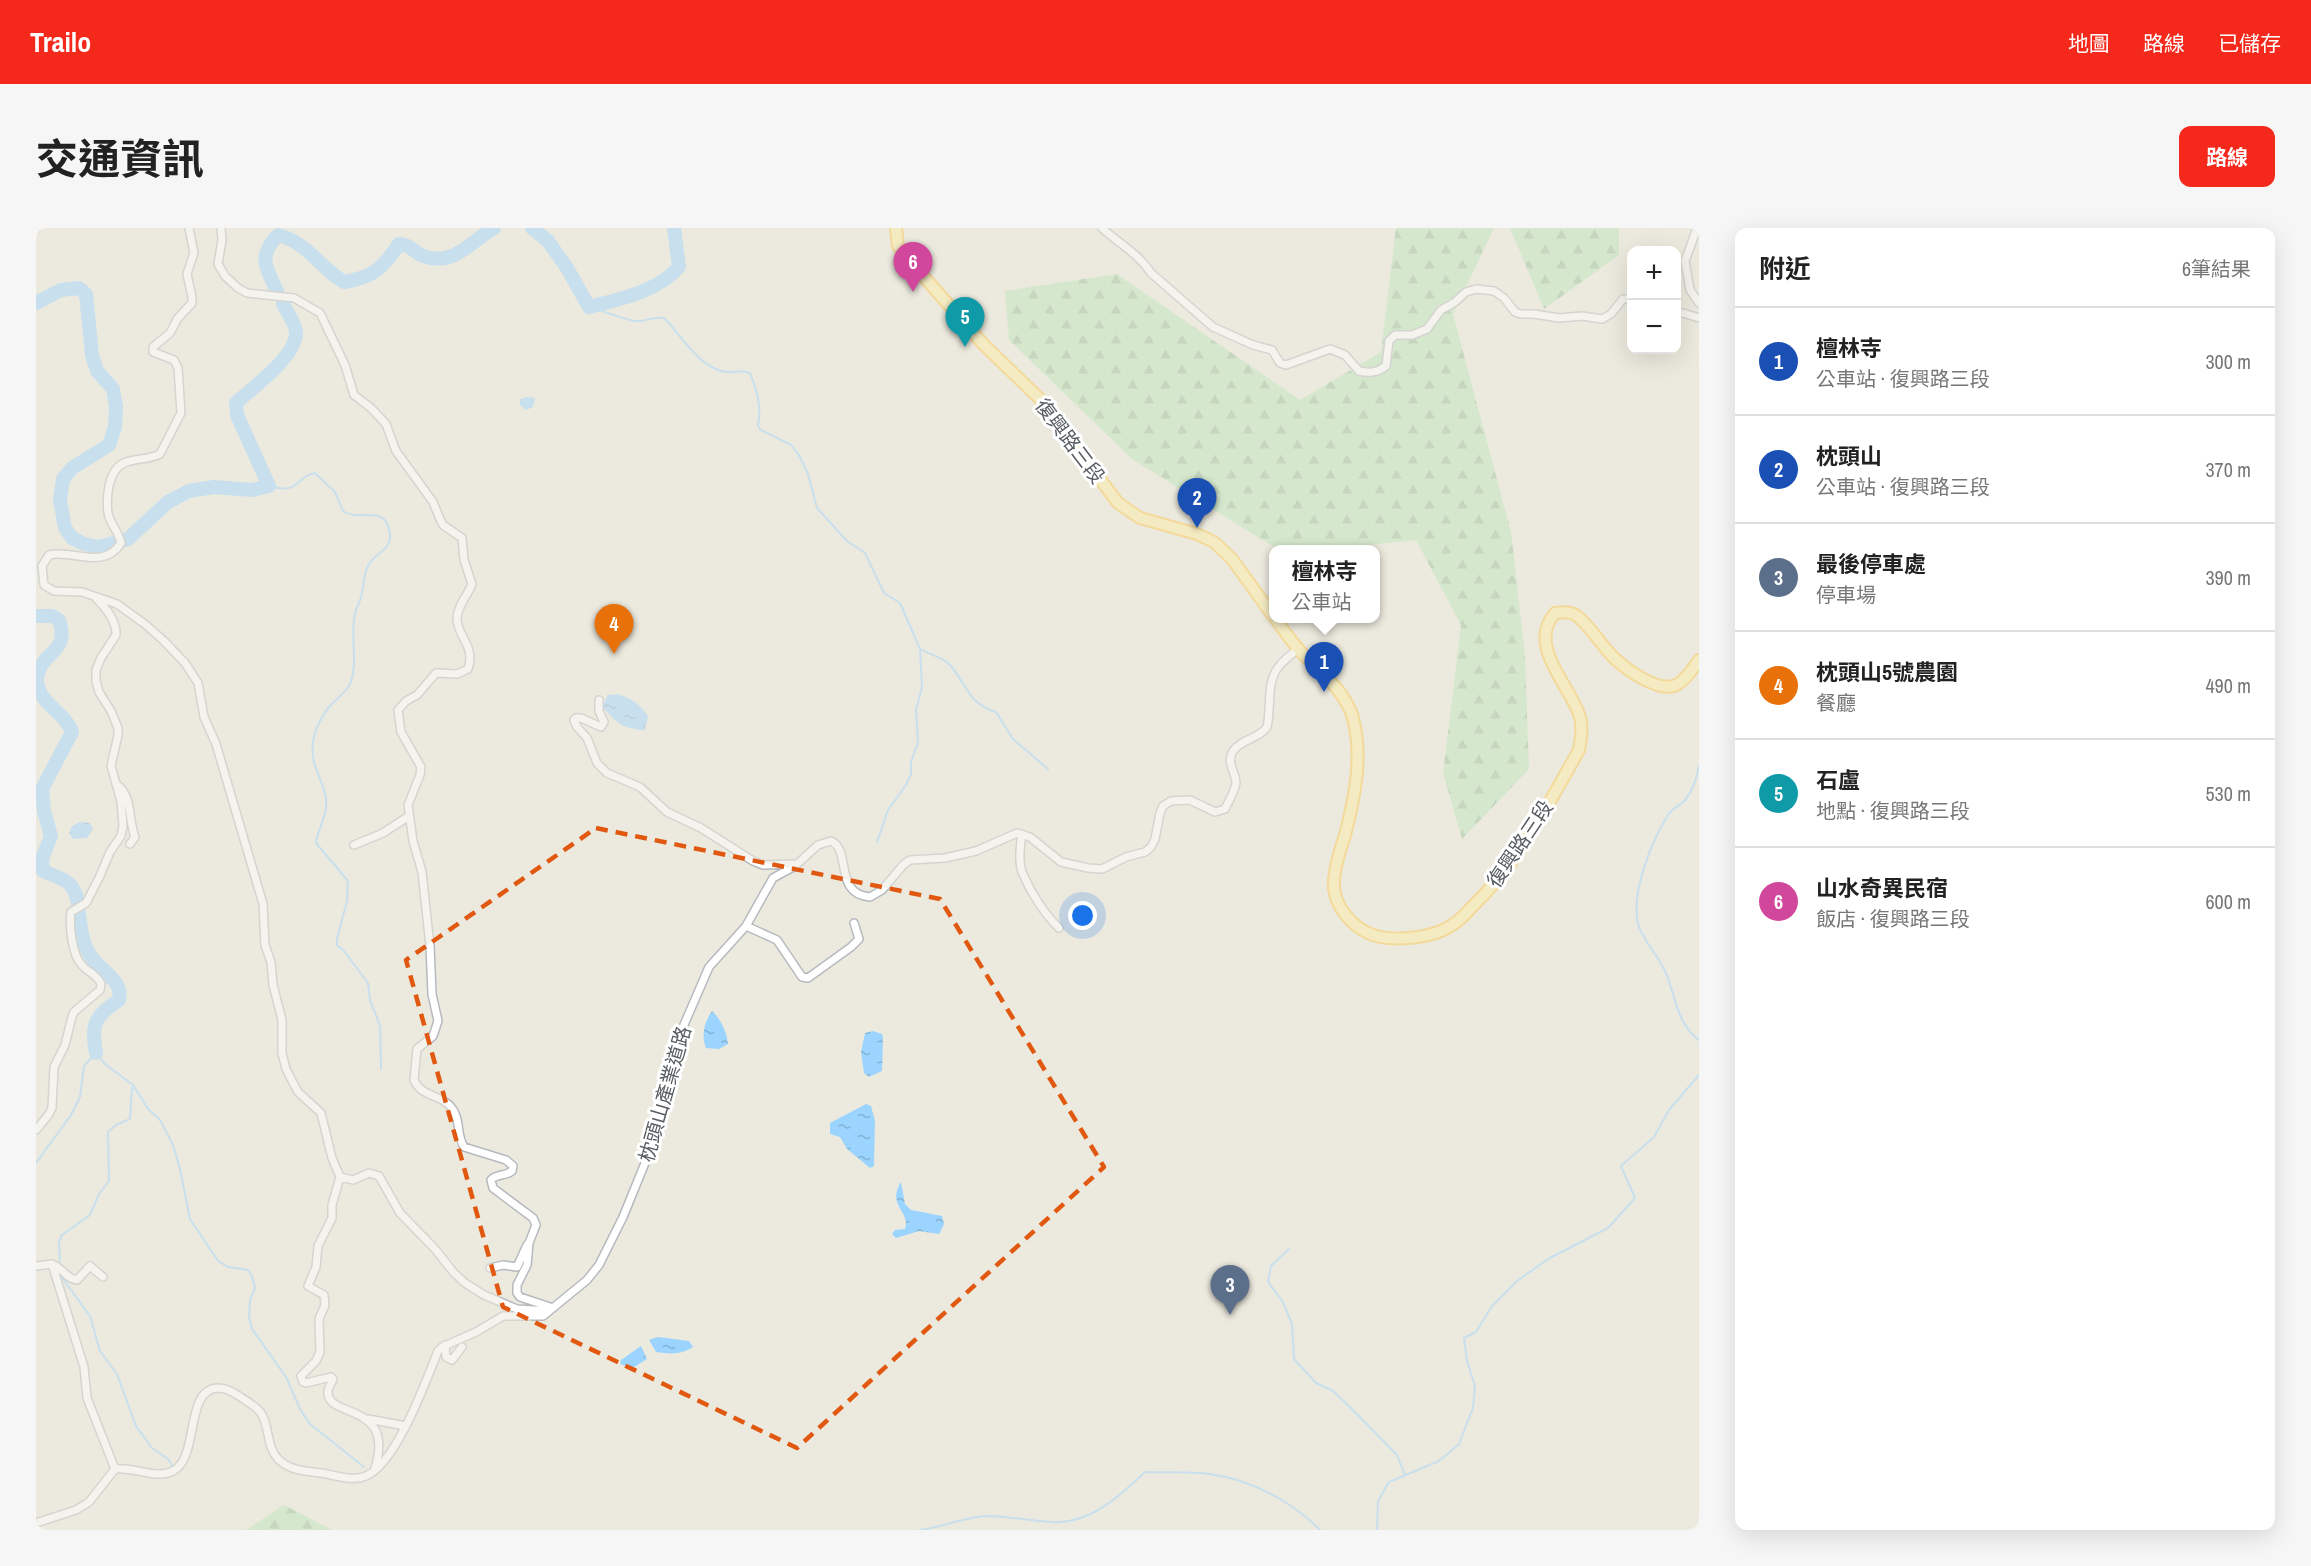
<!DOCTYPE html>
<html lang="zh-TW">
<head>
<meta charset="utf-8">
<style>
  :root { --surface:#fff; --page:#f6f6f6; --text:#222; --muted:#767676; --line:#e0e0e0; --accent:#f5291b }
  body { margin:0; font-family:"Archivo Narrow","Noto Sans TC",sans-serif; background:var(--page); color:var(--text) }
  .controls { position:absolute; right:18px; top:18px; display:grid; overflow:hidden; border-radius:12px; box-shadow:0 6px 24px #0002 }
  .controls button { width:54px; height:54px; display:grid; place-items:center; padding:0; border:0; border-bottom:2px solid var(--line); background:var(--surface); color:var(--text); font:30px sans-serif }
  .you { position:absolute; left:1047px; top:688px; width:21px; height:21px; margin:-15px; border:4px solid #fff; border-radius:50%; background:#1a73e8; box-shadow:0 0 0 9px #1a73e833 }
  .badge { display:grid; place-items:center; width:39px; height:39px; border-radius:50%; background:var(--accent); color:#fff; font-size:20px; font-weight:700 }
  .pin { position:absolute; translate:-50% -50px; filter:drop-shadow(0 2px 3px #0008) }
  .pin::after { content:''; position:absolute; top:32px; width:21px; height:18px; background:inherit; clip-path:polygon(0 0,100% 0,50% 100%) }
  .popup { position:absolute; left:1233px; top:317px; width:111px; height:78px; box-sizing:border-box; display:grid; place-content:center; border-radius:12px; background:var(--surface); filter:drop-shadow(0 2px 4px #0005); font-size:20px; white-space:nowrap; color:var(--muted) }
  .popup b { font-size:22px; color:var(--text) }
  .popup::after { content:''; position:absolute; left:50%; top:100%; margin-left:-12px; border:12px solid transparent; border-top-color:var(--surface) }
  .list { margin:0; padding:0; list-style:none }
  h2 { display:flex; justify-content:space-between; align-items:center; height:78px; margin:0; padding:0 24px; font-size:26px }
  h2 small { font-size:20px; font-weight:400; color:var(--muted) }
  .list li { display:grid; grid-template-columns:39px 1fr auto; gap:18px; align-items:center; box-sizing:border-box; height:108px; padding:0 24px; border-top:2px solid var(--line) }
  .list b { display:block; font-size:22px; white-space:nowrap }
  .list p { margin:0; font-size:20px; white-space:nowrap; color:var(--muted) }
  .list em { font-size:20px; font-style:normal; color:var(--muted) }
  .map { position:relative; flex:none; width:1663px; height:1302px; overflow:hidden; border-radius:12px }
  header { display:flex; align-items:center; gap:36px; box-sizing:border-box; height:84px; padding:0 30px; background:var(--accent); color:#fff }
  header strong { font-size:28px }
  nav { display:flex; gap:33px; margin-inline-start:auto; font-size:21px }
  .intro { display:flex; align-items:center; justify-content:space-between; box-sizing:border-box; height:144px; padding:0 36px }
  h1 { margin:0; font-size:42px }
  .button { padding:15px 27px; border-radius:12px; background:var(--accent); color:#fff; font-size:21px; font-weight:700 }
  main { display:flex; gap:36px; padding:0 36px }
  aside { flex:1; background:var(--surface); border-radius:12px; box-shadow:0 6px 24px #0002 }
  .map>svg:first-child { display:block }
  .forest { fill:url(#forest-firs) }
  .water { fill:url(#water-ripples) }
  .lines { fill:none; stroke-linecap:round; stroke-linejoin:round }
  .stream { stroke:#9bd5ff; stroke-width:2 }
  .river { stroke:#9bd5ff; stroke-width:14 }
  .street-casing { stroke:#b6babf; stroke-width:10 }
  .primary-casing { stroke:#fbc648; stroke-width:14 }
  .street { stroke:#fff; stroke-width:7 }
  .primary { stroke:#ffeea0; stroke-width:10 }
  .marked { fill:none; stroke:#e15910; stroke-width:4.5; stroke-dasharray:12 8; stroke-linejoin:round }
  .labels { text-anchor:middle; stroke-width:6; stroke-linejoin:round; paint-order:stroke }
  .street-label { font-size:20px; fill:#575c61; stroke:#fff }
</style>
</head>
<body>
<header>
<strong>Trailo</strong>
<nav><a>地圖</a><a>路線</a><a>已儲存</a></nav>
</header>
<div class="intro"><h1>交通資訊</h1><a class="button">路線</a></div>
<main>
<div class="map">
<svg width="1663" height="1302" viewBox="0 0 1663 1302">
  <defs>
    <pattern id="forest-firs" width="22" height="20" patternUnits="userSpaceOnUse" patternTransform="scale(1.5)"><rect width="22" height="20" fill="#b8e6b8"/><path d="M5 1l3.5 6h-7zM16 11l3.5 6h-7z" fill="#98be99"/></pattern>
    <pattern id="water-ripples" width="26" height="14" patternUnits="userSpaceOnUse" patternTransform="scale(1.5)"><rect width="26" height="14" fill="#9bd5ff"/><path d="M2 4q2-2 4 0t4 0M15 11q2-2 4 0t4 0" fill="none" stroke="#81b0d2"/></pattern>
  </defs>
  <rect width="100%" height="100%" fill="#ece9de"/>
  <path class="forest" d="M 1360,0 L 1458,0 L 1417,86 L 1475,304 L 1489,427 L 1493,541 L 1426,611 L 1407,545 L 1425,397 L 1380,312 L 1298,321 L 1241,321 L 1096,231 L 973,112 L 969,63 L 1081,46 L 1264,172 L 1345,124 Z
    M 1474,0 L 1583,0 L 1583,27 L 1508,81 Z
    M 248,1277 L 296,1302 L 210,1302 Z"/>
  <path class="water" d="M 491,169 L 499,170 L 497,179 L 490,182 L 484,177 L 484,171 Z
    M 581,466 C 595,470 604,476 612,488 L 609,502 C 587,501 580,495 566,478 L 572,467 Z
    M 44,594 L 54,595 L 57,601 L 51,610 L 37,611 L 33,605 L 36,598 Z
    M 676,783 C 685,791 691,805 692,816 L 683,821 L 670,820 C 665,807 668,795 676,783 Z
    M 837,803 L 846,806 L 847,810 L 846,843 L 833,849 L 828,845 L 825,824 L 829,805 Z
    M 830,876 L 835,878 L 839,893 L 838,938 L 834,940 L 811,921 L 804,909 L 794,906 L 794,895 Z
    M 865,954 L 869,976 L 875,982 L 906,988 L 908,996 L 903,1006 L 883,1003 L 860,1010 L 856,1006 L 859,1002 L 869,1001 C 875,983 850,978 865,954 Z
    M 622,1109 L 653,1113 L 657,1119 C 645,1127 634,1126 620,1124 L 613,1112 Z
    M 605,1118 L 611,1131 L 595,1141 L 584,1136 L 585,1132 Z"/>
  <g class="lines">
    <path class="stream" d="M 553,79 C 569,83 585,91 600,93 C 610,94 617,88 628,90 C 646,108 658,132 682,142 C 692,147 704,141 714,145 C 721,163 726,179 722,198 L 725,202 L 755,217 L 763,227 L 772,246 L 781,280 L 811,313 L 829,325 L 848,365 L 864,375 L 884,421 L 886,460 L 880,481 L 882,515 L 875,534 L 875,546 L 870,557 L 852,582 L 841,614
      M 233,258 C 265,267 258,249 279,245 L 299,264 L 307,283 C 323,295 350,274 354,306 C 356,322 338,325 332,338 C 327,348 328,358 325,369 C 324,374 320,380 319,386 C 314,408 322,433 315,454 C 311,464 301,470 294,478 C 286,487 278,503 277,515 C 274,538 287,550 290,571 C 292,587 282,600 280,615 L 312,653 L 311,673 L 301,711 L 301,717 L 308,723 L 332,755 L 334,772 L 344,798 L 345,841
      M 884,421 C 893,426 908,430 914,437 C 931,456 932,476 960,484 L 977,511 L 1012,541
      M 1663,538 C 1661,549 1657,563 1649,572 C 1644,578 1636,580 1632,587 C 1615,614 1595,664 1602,696 C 1607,713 1622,727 1629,743 C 1640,768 1640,795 1663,812
      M 0,935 L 35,887 L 44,869 L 48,838 L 60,825 L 69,836 L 97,857 L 112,881 L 124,892 L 137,917 L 144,941 L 154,991 L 182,1033 L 192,1039 L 212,1042 L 216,1048 L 219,1060 L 214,1072 L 213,1089 L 216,1101 L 250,1149 L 264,1181 L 274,1196 L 328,1239
      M 1253,1021 L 1235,1038 L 1232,1054 L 1247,1074 L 1256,1096 L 1258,1131 L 1280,1155 L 1297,1163 L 1316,1181 L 1361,1227 L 1369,1247
      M 24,1033 L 23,1014 L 26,1007 L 54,987 L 63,966 L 73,953 L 72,904 L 80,897 L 94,891 L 96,860
      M 26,1045 L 27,1051 L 54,1088 L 64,1123 L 81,1146 L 100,1198 L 116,1220 L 132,1231 L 137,1239
      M 884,1302 C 906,1299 929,1289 951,1288 C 973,1288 993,1293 1015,1294 C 1053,1297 1084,1268 1109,1244 C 1130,1245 1153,1243 1174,1246 C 1216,1252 1255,1273 1284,1302
      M 1341,1302 L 1342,1273 L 1353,1254 L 1403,1233 L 1423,1216 L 1437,1180 L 1439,1158 L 1431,1133 L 1428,1110 L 1440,1104 L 1456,1078 L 1481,1053 L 1512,1031 L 1572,1000 L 1599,970 L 1585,938 L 1618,909 L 1633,882 L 1663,847"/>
    <path class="river" d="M 496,0 L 512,13 L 531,40 L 553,79 C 584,71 621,64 643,39 L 638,0
      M 241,63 C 230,39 221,29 242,7 C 271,14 284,40 308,54 C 338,49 346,41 363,16 C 374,16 377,24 387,28 C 418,39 434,14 458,0
      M 0,75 L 25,62 L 43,60 L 50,66 L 56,127 L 61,143 L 77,161 L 80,179 L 79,199 L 73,217 L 36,240 L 27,251 L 24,272 L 29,300 L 36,310 L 48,316 L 63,319 L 92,311 L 132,274 L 153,263 L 178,259 L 216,262 L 233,258 L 201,187 L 200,175 C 216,160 260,129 260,105 C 260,96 251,84 247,76
      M 0,388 L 16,388 L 23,392 C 35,426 4,423 1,450 C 0,475 29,483 36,504 L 6,561 L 8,583 L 15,608 L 6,631 L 7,643 C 28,652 40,653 42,678
      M 43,686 C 45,700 46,715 54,727 C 64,743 88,752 83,772 C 58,789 55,796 60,825"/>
    <defs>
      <path id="street" d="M 153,0 L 158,25 L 151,46 L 156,69 L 156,75 L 142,90 L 134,105 L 117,119 L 117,124 L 138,132 L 142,140 L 145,185 L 124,226 C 113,232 99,230 88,235 C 72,242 70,270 72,285 C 74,296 83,304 85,315 C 67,343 37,321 13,327 L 6,338 L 8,357 L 18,363 L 46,364 L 81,376 L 110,397 L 128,413 L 149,435 L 162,455 L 168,489 L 180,516 L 227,676 L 229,717 L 235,734 L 237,757 L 246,792 L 246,825 L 250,841 L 262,864 L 285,885 L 296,930 L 304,949 L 317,952 L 333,945 L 343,948 L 364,985 L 399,1021 L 418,1045 L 429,1055 L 448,1067 L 481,1081 L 513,1083
        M 185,0 L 186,12 L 182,36 L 189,48 L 202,60 L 211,65 L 258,70 L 284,85 L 309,137 L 318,167 L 335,180 L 350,196 L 360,223 L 397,274 L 404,291 L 407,297 L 426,310 L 428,332 L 436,356 C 432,367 421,378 421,391 C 421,408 440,418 432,441 L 421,446 L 400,445 L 381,467 L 370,473 L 362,482 L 365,504 L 385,539 L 384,547 L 372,577 L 377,613 L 386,644 L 394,718 L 396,766 L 402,793 L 397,808 L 381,821 L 378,852 C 385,869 404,866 415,879 C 425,890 420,907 428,919 L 470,932 L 477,938 L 476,943 C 470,948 460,946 455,952 L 457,960 L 497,990 L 500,997 L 493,1015 L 491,1037 L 481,1057 L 481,1065 L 484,1069 L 517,1080
        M 1066,0 C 1082,15 1103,26 1115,45 L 1177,99 L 1217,117 L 1236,122 L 1244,135 L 1250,137 L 1294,121 L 1309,127 L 1323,143 C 1333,145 1341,145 1350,138 L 1353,113 L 1359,107 L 1376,107 L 1391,101 L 1405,82 L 1419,74 L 1430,64 L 1440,61 L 1458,63 L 1468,70 L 1479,84 L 1485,86 L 1498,86 L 1523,90 L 1546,88 L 1566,91 L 1575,86 L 1587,71 L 1596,71
        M 1661,0 L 1649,33 L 1654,62 L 1663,75
        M 0,1 L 1,0
        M 1640,83 L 1663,90
        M 563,472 L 563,483 L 568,494 L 565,499 L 545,490 L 540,490 L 538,492 L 541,499 L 551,510 L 561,535 L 571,545 L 604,559 L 631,584 L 665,600 L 717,633 L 727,637 L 761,636
        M 80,556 C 97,567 92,592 99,609 L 94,616
        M 986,606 C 984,618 982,632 986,644 C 994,663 1008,686 1023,700
        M 318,617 L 347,605 L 373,588
        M 710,698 L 741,712 L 766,749 L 772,750 L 815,719 L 823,711 L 818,695
        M 0,902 L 13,886 L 16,880 L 18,839 L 29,817 L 36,789 L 38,784 L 64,762 L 65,756 C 61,746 51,744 45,736 C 36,726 33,697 35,684 L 50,675 L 63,650 L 74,624 L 85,608 L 87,598 L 85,573 L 75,538 L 82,507 L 82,500 L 75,483 L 63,464 L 60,453 L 60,442 L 65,430 L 80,407 C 81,392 68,378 59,369
        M 304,949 L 296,977 L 296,990 L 282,1018 L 280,1039 L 272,1058 L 288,1067 L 289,1077 L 283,1091 L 284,1124 L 280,1133 L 265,1148 L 267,1154 L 270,1155 L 295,1149 L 297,1151 C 296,1155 292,1159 292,1163 C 289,1191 360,1173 339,1240
        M 16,1036 C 26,1039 30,1051 41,1052 L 54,1038 L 67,1049
        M 0,1038 L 16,1036 L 48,1139 L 51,1170 L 79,1241
        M 454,1040 L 467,1037 L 481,1039 L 491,1017
        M 409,1117 L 410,1129 L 416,1132 L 426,1119
        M 332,1191 L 370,1198
        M 0,1295 L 40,1282 L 53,1274 L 79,1241 C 98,1238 119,1252 137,1243 C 164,1229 148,1161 182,1160 C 190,1160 197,1164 203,1168 C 210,1173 220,1178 225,1185 C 234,1199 230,1218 242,1231 C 254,1243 270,1243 285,1245 C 299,1247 316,1254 330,1248 C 360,1236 390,1153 402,1123 L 406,1119 L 440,1104 L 467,1088 L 507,1088 L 551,1052 L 563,1037 L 587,989 L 618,913 L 628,875 L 641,813 L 673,739 L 710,698 L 737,650 L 759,638 L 782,617 L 795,613 C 816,622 797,666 834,669 L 846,662 L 868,636 L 874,632 L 909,630 L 940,623 L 981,605 L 994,609 L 1025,634 L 1052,640 L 1066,641 L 1090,629 L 1109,624 L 1115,619 L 1119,611 L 1124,585 L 1127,578 L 1135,573 L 1154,572 L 1179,584 L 1189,581 C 1192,574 1200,562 1200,554 C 1199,543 1190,535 1197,523 C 1205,511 1223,511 1231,499 C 1236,479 1229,454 1244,437 C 1249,431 1256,426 1262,421"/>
      <path id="primary" d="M 860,0 L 862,18 L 874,33 L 948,117 L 1005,172 L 1082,275 L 1104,290 L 1161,306 L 1178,314 L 1196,331 L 1237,388
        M 1239,390 C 1247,401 1255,413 1264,423 C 1283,443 1309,462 1317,490 C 1327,528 1319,569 1309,607 C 1304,623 1297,643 1298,660 C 1300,680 1317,700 1337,707 C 1358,714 1398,710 1416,697 C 1424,693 1430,685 1436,679 C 1482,635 1512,577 1543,522 C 1545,511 1547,499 1544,489 C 1535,458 1490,418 1519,385 C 1526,384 1535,383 1541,388 C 1555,399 1565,417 1578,430 C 1591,442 1625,467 1642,456 C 1651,451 1657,440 1663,432"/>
    </defs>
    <use href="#street" class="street-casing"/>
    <use href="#primary" class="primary-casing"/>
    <use href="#street" class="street"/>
    <use href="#primary" class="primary"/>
  </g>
  <path d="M0 0H1663V1302H0ZM 560,600 L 904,671 L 1068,939 L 761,1220 L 467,1079 L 370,732 Z" fill="#ece9de" fill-opacity=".55" fill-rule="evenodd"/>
  <path class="marked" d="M 560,600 L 904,671 L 1068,939 L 761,1220 L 467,1079 L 370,732 Z"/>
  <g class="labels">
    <g class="street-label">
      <text transform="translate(1034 213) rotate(53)" y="7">復興路三段</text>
      <text transform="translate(1484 616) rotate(-56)" y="7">復興路三段</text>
      <text transform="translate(629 866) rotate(-74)" y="7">枕頭山產業道路</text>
    </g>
  </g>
</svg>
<div class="controls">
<button>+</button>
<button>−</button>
</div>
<div class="you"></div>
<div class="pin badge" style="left:1288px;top:464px;background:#1a4fb4">1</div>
<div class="popup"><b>檀林寺</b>公車站</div>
<div class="pin badge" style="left:1161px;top:300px;background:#1a4fb4">2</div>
<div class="pin badge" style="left:1194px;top:1087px;background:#5c6f8a">3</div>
<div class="pin badge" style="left:578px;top:426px;background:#e8710a">4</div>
<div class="pin badge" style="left:929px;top:119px;background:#0f9aa8">5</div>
<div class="pin badge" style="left:877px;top:64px;background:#d1479c">6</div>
</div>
<aside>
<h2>附近<small>6筆結果</small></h2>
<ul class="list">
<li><span class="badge" style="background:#1a4fb4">1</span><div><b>檀林寺</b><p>公車站 · 復興路三段</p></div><em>300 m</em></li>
<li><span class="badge" style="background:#1a4fb4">2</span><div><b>枕頭山</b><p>公車站 · 復興路三段</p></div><em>370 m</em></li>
<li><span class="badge" style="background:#5c6f8a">3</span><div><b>最後停車處</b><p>停車場</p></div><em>390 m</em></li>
<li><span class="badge" style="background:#e8710a">4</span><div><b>枕頭山5號農園</b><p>餐廳</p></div><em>490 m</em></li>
<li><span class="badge" style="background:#0f9aa8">5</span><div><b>石盧</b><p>地點 · 復興路三段</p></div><em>530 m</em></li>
<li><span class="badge" style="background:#d1479c">6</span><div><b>山水奇異民宿</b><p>飯店 · 復興路三段</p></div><em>600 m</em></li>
</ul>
</aside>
</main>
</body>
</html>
